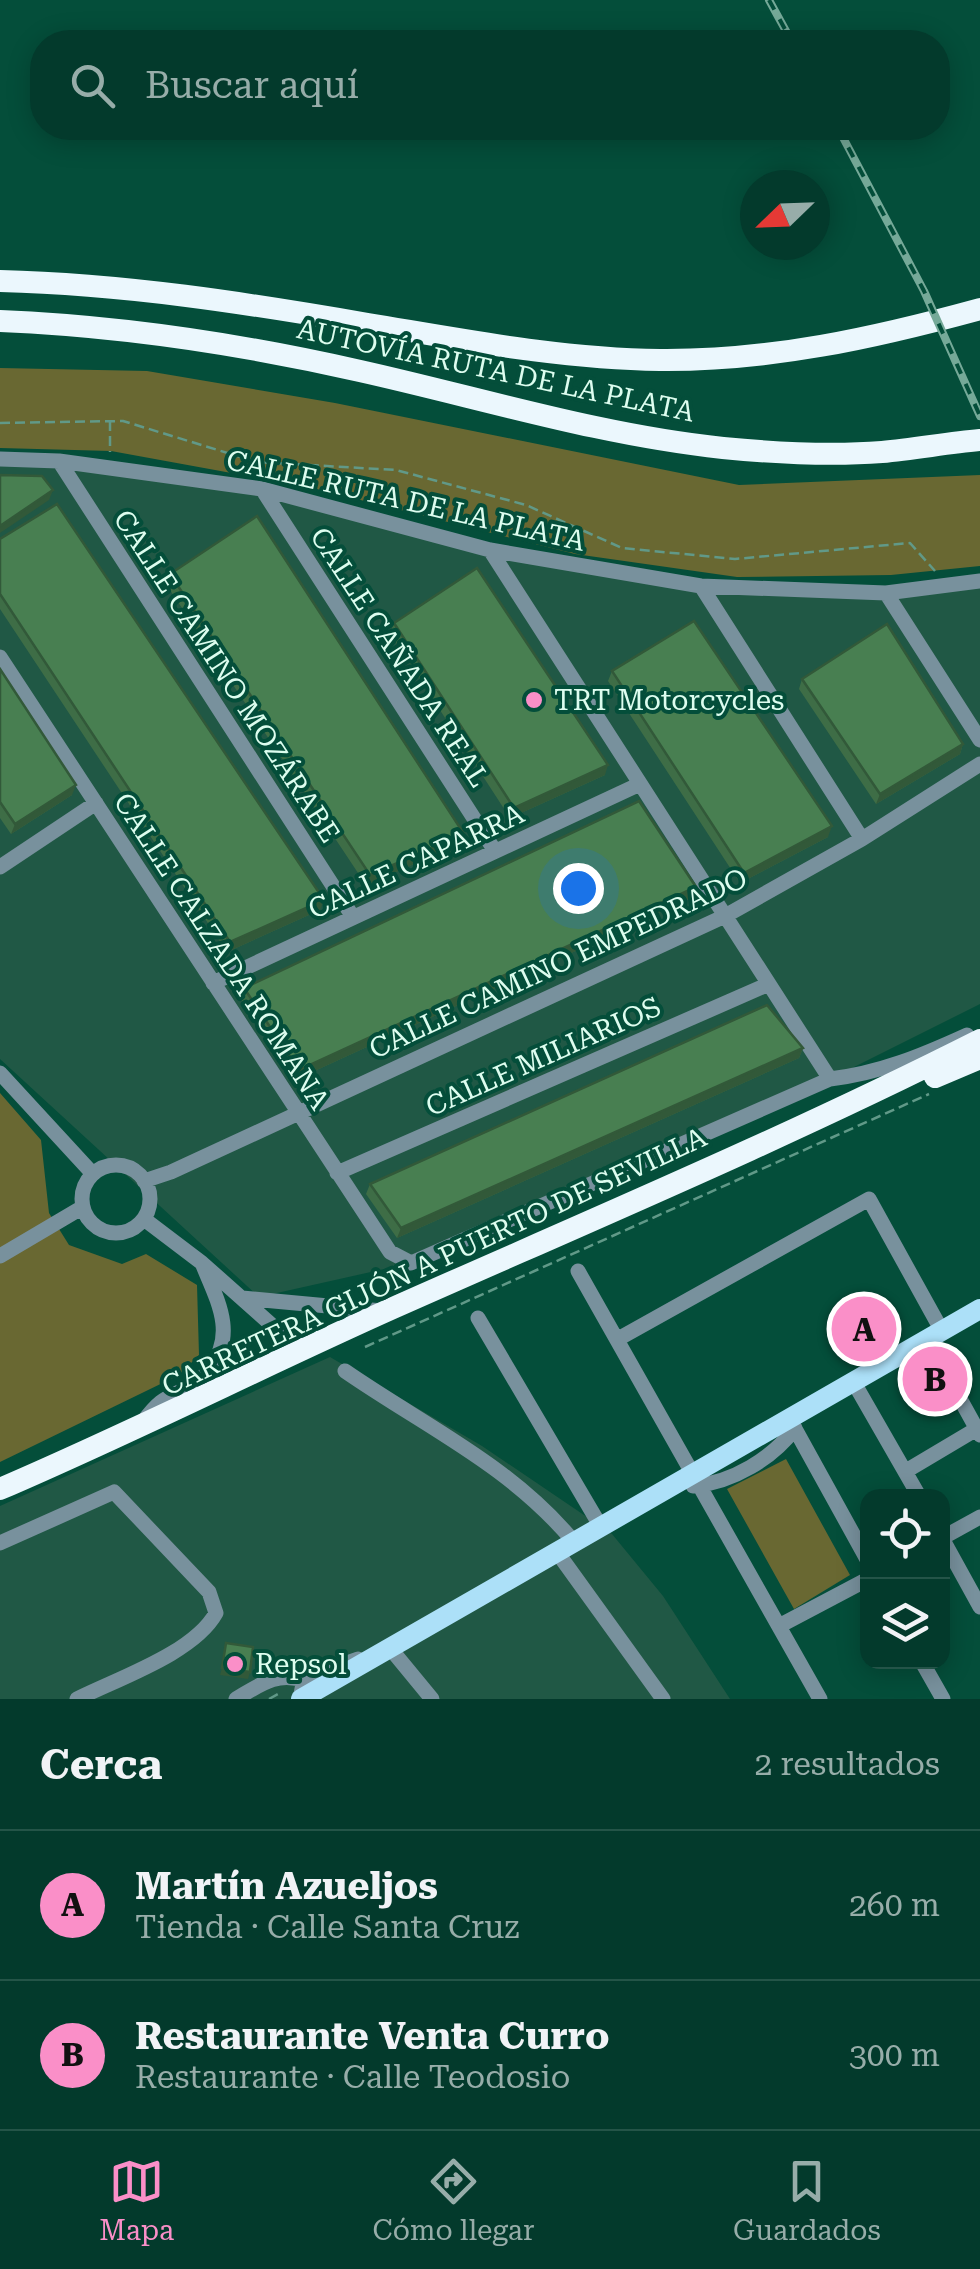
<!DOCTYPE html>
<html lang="es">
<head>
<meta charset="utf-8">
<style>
  :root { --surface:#033a2c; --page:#0d4134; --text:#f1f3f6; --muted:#97ada9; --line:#245448; --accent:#fa8fc8 }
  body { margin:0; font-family:"Roboto Serif",serif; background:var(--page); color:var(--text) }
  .controls { position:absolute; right:30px; bottom:30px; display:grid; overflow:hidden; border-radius:20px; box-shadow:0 5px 25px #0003 }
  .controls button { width:90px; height:90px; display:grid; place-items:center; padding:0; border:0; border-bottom:2px solid var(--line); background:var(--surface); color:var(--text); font:50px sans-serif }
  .compass { position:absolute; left:740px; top:170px; width:90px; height:90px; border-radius:50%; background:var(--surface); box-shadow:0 5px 25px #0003; rotate:247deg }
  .you { position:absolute; left:578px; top:888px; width:35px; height:35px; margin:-25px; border:8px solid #fff; border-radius:50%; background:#1a73e8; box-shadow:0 0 0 15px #1a73e833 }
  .badge { display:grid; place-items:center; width:65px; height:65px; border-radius:50%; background:var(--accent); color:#111; font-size:32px; font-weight:700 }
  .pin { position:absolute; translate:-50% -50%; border:5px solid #fff; box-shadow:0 2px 10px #0006 }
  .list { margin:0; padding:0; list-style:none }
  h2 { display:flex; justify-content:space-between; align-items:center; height:130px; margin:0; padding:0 40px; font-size:42px }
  h2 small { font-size:32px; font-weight:400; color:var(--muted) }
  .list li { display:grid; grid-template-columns:65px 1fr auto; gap:30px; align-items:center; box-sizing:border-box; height:150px; padding:0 40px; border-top:2px solid var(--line) }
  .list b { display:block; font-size:38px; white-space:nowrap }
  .list p { margin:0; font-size:32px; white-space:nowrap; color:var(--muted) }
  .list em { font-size:32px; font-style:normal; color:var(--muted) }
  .icon { flex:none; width:55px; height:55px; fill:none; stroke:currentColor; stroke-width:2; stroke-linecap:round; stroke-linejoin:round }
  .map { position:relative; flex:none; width:980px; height:1699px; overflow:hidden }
  .search { position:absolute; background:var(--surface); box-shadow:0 5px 25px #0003; left:30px; right:30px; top:30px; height:110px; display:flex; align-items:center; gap:25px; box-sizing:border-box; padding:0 35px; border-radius:40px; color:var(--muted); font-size:38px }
  .sheet { height:430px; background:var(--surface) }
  nav { display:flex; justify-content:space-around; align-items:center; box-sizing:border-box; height:140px; border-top:2px solid var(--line); background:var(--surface); font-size:28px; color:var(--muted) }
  nav a { display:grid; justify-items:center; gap:5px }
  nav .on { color:var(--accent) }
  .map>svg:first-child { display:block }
  .built { fill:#205845 }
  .green { fill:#696832 }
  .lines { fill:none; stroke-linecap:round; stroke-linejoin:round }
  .path { stroke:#619988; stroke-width:2.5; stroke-dasharray:10 5; stroke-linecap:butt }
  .minor { stroke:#78919d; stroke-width:15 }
  .major { stroke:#ace0f8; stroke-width:20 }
  .highway { stroke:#ebf7fd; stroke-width:22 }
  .rail-casing { stroke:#75a998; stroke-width:8 }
  .rail { stroke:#044e3a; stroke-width:4; stroke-dasharray:11; stroke-linecap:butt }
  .wall { fill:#3e6d46 }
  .shaded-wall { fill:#325939 }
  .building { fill:#487f51; stroke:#325939; stroke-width:2.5 }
  .poi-dot { fill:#fa8fc8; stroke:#044e3a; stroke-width:4 }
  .labels { text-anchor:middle; stroke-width:8; stroke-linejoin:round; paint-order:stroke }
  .street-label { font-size:28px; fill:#ddfdef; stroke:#044e3a }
  .poi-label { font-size:28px; fill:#ddfdef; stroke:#044e3a; text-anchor:start }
</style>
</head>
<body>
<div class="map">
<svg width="980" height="1699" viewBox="0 0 980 1699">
  <rect width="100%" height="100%" fill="#044e3a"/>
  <path class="built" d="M 0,462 L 262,489 L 490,550 L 701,586 L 886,593 L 980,581 L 980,1004 L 830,1079 L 411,1263 L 259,1297 L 0,1059 Z
    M 330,1357 L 482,1446 L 612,1534 L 663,1596 L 730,1699 L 0,1699 L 0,1506 Z"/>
  <path class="green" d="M 0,368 L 147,371 L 335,403 L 739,485 L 980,475 L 980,566 L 891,575 L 737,577 L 575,554 L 313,488 L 111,451 L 0,448 Z
    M 0,1093 L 41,1140 L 49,1213 L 69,1245 L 122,1264 L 146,1254 L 197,1285 L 199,1355 L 179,1375 L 0,1462 Z
    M 786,1459 L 850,1575 L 794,1609 L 727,1489 Z"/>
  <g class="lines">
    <path class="path" d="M 110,421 L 110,452
      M 0,423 L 123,421 L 257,462 L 396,470 L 526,505 L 622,548 L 735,559 L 910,543 L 935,571
      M 313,466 L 315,487
      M 556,545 L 564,524
      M 365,1347 L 929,1094
      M 269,1699 L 278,1694"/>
    <path class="minor" d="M 0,459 L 59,461 L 262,489 L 490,550 L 701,586 L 886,593 L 980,581
      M 59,461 L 353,917
      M 262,489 L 495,851
      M 490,550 L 830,1079
      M 701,586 L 862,839
      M 886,593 L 980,740
      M 0,657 L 390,1252 L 411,1263 L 830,1079 C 880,1073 921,1056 967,1035
      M 0,867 L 96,803
      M 213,983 L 640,784
      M 0,1073 L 93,1174
      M82 1199a34 34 0 1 1 68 0a34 34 0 1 1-68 0Z
      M 337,1173 L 769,984
      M 144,1181 L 171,1172 L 725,916 L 862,839 L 980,764
      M 144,1219 L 202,1263 L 302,1352
      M 0,1256 L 83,1207
      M 578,1271 L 820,1699
      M 242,1298 L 382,1311
      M 478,1318 L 601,1527
      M 618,1339 L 869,1199 L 942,1331
      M 927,1339 L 980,1435
      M 345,1371 C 426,1427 510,1465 574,1542
      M 853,1381 L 919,1496
      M 789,1418 L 868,1561
      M 143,1422 C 162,1396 167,1399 193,1385 C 201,1381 204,1375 210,1368 C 237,1333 217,1300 202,1263
      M 906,1471 L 980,1427
      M 693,1486 C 732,1483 773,1458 795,1428
      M 980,1517 L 942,1538 L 980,1607
      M 0,1543 L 114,1492 L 209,1592 L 216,1613 C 194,1653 119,1678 77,1699
      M 557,1552 L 663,1699
      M 779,1626 L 868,1579
      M 390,1648 L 432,1699
      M 922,1662 L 943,1699
      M 236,1699 C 261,1684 277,1671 306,1681
      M 300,1699 L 303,1684 L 321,1672 L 358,1659"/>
    <path class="major" d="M 301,1699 L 980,1309"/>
    <path class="highway" d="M 0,281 C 124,284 246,303 368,324 C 465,340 562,359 660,360 C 770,361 874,338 980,309
      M 0,321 C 121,326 241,344 360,371 C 481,398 599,435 723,448 C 775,453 830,456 882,452 C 915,449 947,443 980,440
      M 935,1077 L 980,1058
      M 0,1489 C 133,1432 261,1367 393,1308 C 589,1221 788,1137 980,1040"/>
    <defs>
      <path id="rail" d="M 769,0 L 792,42
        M 838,128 L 924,291 L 980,416"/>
    </defs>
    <use href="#rail" class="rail-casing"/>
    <use href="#rail" class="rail"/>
  </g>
  <path class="wall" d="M 0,539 L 320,910 L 227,952 L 0,609 Z
    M 170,574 L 460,844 L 366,885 L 166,584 Z
    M 394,623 L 605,775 L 510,818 L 390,633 Z
    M 0,669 L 72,795 L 11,834 L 0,818 Z
    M 612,671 L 828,837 L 740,883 L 608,681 Z
    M 802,679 L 963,744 L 960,754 L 876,804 L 799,689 Z
    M 696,887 L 693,897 L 295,1080 L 240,998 L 244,988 Z
    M 803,1048 L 799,1058 L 397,1238 L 366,1194 L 370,1184 Z"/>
  <path class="shaded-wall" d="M 53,490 L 49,500 L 0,533 L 0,526 Z
    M 963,744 L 960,754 L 876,804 L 880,794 Z
    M 608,765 L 605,775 L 510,818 L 514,808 Z
    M 76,785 L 72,795 L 11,834 L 15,824 Z
    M 832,826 L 828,837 L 740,883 L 744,873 Z
    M 464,834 L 460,844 L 366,885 L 370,875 Z
    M 696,887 L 693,897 L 295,1080 L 299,1070 Z
    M 324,900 L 320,910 L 227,952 L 230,942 Z
    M 803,1048 L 799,1058 L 397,1238 L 401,1228 Z
    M 222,1668 L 250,1672 L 248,1679 L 220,1675 Z"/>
  <path class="building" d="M 0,475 L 42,476 L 53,490 L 0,526 Z
    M 57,504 L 324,900 L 230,942 L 0,594 L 0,539 Z
    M 257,516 L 464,834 L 370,875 L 170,574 Z
    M 477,568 L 608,765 L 514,808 L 394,623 Z
    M 694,621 L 832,826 L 744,873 L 612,671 Z
    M 887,624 L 963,744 L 880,794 L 802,679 Z
    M 0,669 L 76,785 L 15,824 L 0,802 Z
    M 639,801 L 696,887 L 299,1070 L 244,988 Z
    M 767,1005 L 803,1048 L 401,1228 L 370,1184 Z
    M 226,1643 L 253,1647 L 250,1672 L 222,1668 Z"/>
  <g class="poi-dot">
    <circle cx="534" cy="700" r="10"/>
    <circle cx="235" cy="1664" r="10"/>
  </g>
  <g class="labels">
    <g class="street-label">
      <text transform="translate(496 370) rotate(12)" y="10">AUTOVÍA RUTA DE LA PLATA</text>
      <text transform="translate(406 500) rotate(13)" y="10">CALLE RUTA DE LA PLATA</text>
      <text transform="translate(400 657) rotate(57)" y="10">CALLE CAÑADA REAL</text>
      <text transform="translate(227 676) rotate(57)" y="10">CALLE CAMINO MOZÁRABE</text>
      <text transform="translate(416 861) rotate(-25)" y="10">CALLE CAPARRA</text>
      <text transform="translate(222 951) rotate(57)" y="10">CALLE CALZADA ROMANA</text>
      <text transform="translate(558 963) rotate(-25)" y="10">CALLE CAMINO EMPEDRADO</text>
      <text transform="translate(543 1056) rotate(-24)" y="10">CALLE MILIARIOS</text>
      <text transform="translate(434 1261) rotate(-25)" y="10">CARRETERA GIJÓN A PUERTO DE SEVILLA</text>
    </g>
    <g class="poi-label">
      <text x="554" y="710">TRT Motorcycles</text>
      <text x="255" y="1674">Repsol</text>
    </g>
  </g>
</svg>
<div class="controls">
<button><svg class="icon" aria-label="locate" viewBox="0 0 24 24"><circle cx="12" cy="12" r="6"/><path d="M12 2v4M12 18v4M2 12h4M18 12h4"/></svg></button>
<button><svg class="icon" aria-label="layers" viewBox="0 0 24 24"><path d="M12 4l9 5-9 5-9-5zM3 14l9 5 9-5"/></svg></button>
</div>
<svg class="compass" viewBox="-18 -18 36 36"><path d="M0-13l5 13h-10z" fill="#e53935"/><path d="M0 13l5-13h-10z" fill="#97ada9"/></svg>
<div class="you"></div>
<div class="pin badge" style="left:864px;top:1329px">A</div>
<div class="pin badge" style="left:935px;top:1379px">B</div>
<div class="search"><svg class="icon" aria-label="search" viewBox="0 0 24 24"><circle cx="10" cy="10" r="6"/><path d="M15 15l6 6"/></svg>Buscar aquí</div>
</div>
<section class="sheet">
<h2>Cerca<small>2 resultados</small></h2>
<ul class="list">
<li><span class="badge">A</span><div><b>Martín Azueljos</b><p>Tienda · Calle Santa Cruz</p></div><em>260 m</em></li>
<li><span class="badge">B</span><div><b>Restaurante Venta Curro</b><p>Restaurante · Calle Teodosio</p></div><em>300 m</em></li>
</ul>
</section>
<nav>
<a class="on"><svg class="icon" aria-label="map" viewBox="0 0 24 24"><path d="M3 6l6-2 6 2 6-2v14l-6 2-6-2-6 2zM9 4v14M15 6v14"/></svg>Mapa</a>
<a><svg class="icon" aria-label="directions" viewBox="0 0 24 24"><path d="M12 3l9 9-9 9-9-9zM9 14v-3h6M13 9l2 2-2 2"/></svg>Cómo llegar</a>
<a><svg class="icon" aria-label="saved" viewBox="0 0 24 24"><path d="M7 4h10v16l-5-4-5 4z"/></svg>Guardados</a>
</nav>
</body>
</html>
